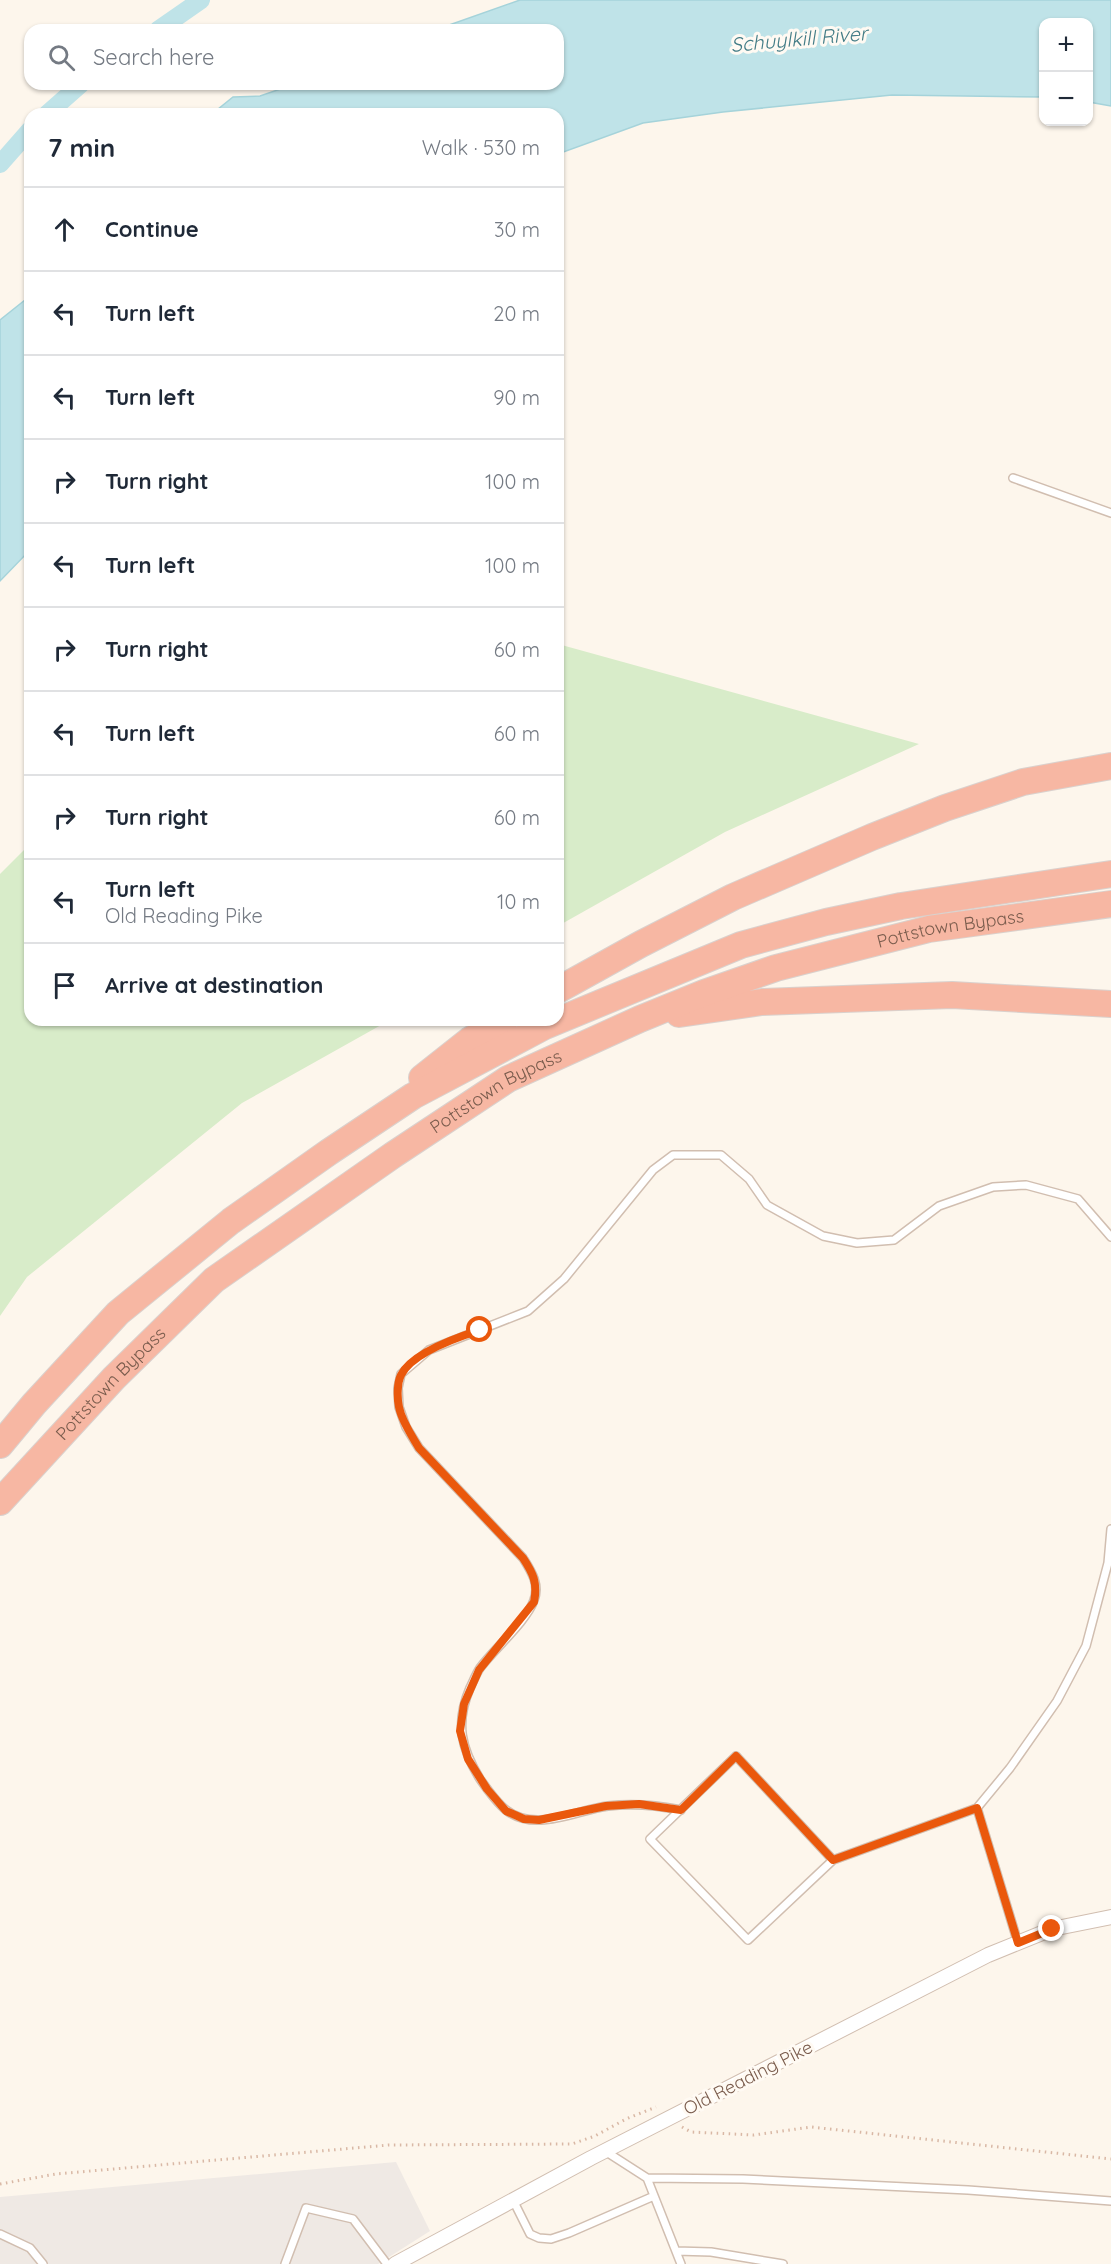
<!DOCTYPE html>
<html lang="en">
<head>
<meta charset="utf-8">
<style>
  :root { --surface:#fff; --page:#f6f6f7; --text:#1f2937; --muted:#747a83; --line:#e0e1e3 }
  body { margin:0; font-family:Quicksand,sans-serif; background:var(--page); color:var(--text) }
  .controls { position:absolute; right:18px; top:18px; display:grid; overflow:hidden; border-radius:12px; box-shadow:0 2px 4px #0004 }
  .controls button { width:54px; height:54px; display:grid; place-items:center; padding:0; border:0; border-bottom:2px solid var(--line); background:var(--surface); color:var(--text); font:30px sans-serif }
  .stop { position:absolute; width:18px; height:18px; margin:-14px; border:4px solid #ea580c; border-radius:50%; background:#fff }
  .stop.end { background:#ea580c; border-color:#fff; box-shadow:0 2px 6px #0008 }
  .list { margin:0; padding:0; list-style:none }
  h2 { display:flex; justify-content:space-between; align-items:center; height:78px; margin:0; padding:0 24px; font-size:26px }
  h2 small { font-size:20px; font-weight:400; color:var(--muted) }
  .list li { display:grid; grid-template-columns:39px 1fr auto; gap:18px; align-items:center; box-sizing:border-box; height:84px; padding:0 24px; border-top:2px solid var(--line) }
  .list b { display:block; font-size:22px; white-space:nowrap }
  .list p { margin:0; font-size:20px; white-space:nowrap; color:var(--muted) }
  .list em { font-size:20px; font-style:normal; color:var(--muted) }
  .icon { flex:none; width:33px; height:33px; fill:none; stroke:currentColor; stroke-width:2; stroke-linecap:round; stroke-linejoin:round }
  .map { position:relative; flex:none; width:1111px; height:2264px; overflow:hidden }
  .search { position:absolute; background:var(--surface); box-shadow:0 2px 4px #0004; left:24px; top:24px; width:540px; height:66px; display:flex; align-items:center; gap:15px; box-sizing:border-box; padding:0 21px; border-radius:18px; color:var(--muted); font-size:22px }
  .panel { position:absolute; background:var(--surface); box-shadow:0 2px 4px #0004; left:24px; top:108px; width:540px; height:918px; border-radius:18px }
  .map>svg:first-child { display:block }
  .industrial { fill:#efe9e4 }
  .green { fill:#d8ecc9 }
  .water { fill:#bfe3e8; stroke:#a5d3da; stroke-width:1.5 }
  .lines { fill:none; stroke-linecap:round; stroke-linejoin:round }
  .canal { stroke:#bfe3e8; stroke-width:18 }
  .service-casing { stroke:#d1beb0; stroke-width:10 }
  .minor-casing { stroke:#d1beb0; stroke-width:16 }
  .motorway-casing { stroke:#dad1cd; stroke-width:28 }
  .path { stroke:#d9b8a5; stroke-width:3; stroke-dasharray:1.5 4.5; stroke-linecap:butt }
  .service { stroke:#fff; stroke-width:7 }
  .minor { stroke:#fff; stroke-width:14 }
  .motorway { stroke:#f7b7a3; stroke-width:26 }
  .route { stroke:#ea580c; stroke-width:8 }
  .labels { text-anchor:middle; stroke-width:6; stroke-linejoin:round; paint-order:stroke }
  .street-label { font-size:18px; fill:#7a5c4d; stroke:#fffaf3 }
  .water-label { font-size:20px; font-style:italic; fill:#437c86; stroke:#fffaf3 }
</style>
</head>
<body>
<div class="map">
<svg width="1111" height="2264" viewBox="0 0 1111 2264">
  <rect width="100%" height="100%" fill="#fdf6ec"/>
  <path class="industrial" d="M 396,2162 L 430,2231 L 378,2264 L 0,2264 L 0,2197 Z"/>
  <path class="green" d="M 558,644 L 919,744 L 725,832 L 558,926 Z
    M 30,844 L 30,1020 L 390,1020 L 242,1103 L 27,1277 L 0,1316 L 0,874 Z"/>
  <path class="water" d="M 520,0 L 1111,0 L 1111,106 L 1089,102 L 1088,22 L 1044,22 L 1043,97 L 892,95 L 723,112 L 643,123 L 558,154 L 558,114 L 212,114 L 233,97 L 260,96 L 295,84 L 558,84 L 558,30 L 435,30 Z
    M 30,296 L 30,550 L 0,581 L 0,320 Z"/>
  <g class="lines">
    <path class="canal" d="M 158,30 L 201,0
      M 47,114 L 81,84
      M 0,164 L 30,130"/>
    <defs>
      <path id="service" d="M 1013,478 L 1111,513
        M 681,1810 C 656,1805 633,1803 608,1806 C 576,1810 535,1833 506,1810 C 496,1802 487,1789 480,1779 C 461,1748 455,1723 470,1688 C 473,1682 476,1674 480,1668 C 494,1649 527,1621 534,1600 C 540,1584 531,1571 523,1558 L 419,1448 L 406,1427 L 399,1407 L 398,1388 L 401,1374 L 429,1350 L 528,1311 L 564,1279 L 653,1170 L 673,1155 L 721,1155 L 749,1179 L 767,1205 L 823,1236 L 857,1243 L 894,1240 L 939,1206 L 993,1187 L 1026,1185 L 1078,1199 L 1111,1237
        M 833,1860 L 736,1756 L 650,1839 L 748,1940 L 833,1860 L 977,1808
        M 1018,1943 L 977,1808 L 1010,1768 L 1057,1701 L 1086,1646 L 1108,1563 L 1111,1529
        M 605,2151 L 647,2178 L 743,2179 L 968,2190 L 1111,2201
        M 647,2178 L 681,2264
        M 513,2200 L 530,2234 L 539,2238 L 551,2239 L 569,2233 L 654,2196
        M 0,2234 L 30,2248 L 43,2264
        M 676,2251 L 711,2252 L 783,2264
        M 285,2264 L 306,2208 L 353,2219 L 387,2264"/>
      <path id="minor" d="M 395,2264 L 591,2158 L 988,1955 L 1052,1929 L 1111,1917"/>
      <g id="motorway">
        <path d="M 558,990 L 641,944 L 733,897 L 872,837 L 945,808 L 1023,782 L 1111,766"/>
        <path d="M 679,1014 L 762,1002 L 952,995 L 1111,1004"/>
        <path d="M 422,1078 L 470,1040 L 505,1020"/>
        <path d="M 0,1445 L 34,1404 L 118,1313 L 231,1221 L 329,1152 L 413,1096 L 545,1026 L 741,945 L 826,922 L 901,906 L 1111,874"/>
        <path id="s1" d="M 0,1502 L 114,1378 L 214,1280 L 393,1155 L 508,1079 L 640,1019 L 704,993 L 776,968 L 929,929 L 1111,904"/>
      </g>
    </defs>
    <use href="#service" class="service-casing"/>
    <use href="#minor" class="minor-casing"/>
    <use href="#motorway" class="motorway-casing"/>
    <path class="path" d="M 682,2127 L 691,2132 L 754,2135 L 811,2127 L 1111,2159
      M 0,2184 L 56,2174 L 389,2145 L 572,2144 L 595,2136 L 626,2119 L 656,2107"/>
    <use href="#service" class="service"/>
    <use href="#minor" class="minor"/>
    <use href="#motorway" class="motorway"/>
  </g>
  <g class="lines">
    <path class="route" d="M 480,1330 C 458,1337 412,1353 401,1375 C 397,1383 397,1398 399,1407 C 402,1422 412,1436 419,1448 L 523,1558 C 533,1573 538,1583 534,1602 L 479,1670 L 464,1704 L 460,1731 L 468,1759 L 487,1789 L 506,1811 L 524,1819 L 539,1820 L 606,1806 L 639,1804 L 681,1810 L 736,1756 L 833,1860 L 977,1808 L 1018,1943 L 1052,1929"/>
  </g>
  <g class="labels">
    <g class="street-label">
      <text dy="6" stroke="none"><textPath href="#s1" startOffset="1134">Pottstown Bypass</textPath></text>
      <text dy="6" stroke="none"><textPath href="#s1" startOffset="648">Pottstown Bypass</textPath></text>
      <text dy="6" stroke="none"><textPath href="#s1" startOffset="162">Pottstown Bypass</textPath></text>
      <text transform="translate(748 2078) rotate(-27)" y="6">Old Reading Pike</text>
    </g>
    <g class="water-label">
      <text transform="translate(799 39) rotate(-5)" y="7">Schuylkill River</text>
    </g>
  </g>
</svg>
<div class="controls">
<button>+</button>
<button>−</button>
</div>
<div class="stop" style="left:480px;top:1330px"></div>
<div class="stop end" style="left:1052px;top:1929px"></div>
<div class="search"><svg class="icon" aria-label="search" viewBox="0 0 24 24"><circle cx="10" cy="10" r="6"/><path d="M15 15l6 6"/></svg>Search here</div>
<section class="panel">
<h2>7 min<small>Walk · 530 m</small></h2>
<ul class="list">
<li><svg class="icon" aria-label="ahead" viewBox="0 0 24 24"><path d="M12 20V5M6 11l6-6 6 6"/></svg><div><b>Continue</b></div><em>30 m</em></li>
<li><svg class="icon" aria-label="left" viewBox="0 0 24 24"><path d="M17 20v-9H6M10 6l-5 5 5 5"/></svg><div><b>Turn left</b></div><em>20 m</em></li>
<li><svg class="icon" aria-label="left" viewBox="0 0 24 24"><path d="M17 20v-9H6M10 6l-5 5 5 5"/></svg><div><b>Turn left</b></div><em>90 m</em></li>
<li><svg class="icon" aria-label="right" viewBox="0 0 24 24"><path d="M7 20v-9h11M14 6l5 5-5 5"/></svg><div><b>Turn right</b></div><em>100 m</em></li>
<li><svg class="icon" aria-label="left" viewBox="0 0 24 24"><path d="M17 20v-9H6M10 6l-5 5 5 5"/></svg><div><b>Turn left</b></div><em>100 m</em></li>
<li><svg class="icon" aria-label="right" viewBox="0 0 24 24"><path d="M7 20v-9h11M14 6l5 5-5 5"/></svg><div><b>Turn right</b></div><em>60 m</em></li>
<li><svg class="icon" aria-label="left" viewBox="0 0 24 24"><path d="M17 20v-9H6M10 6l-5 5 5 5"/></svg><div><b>Turn left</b></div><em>60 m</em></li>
<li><svg class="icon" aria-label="right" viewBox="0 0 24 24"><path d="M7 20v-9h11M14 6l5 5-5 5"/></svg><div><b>Turn right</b></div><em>60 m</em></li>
<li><svg class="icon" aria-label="left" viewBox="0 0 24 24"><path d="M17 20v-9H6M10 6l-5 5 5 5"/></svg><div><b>Turn left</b><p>Old Reading Pike</p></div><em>10 m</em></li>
<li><svg class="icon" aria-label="arrive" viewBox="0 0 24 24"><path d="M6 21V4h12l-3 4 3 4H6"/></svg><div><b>Arrive at destination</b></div></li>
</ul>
</section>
</div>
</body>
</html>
